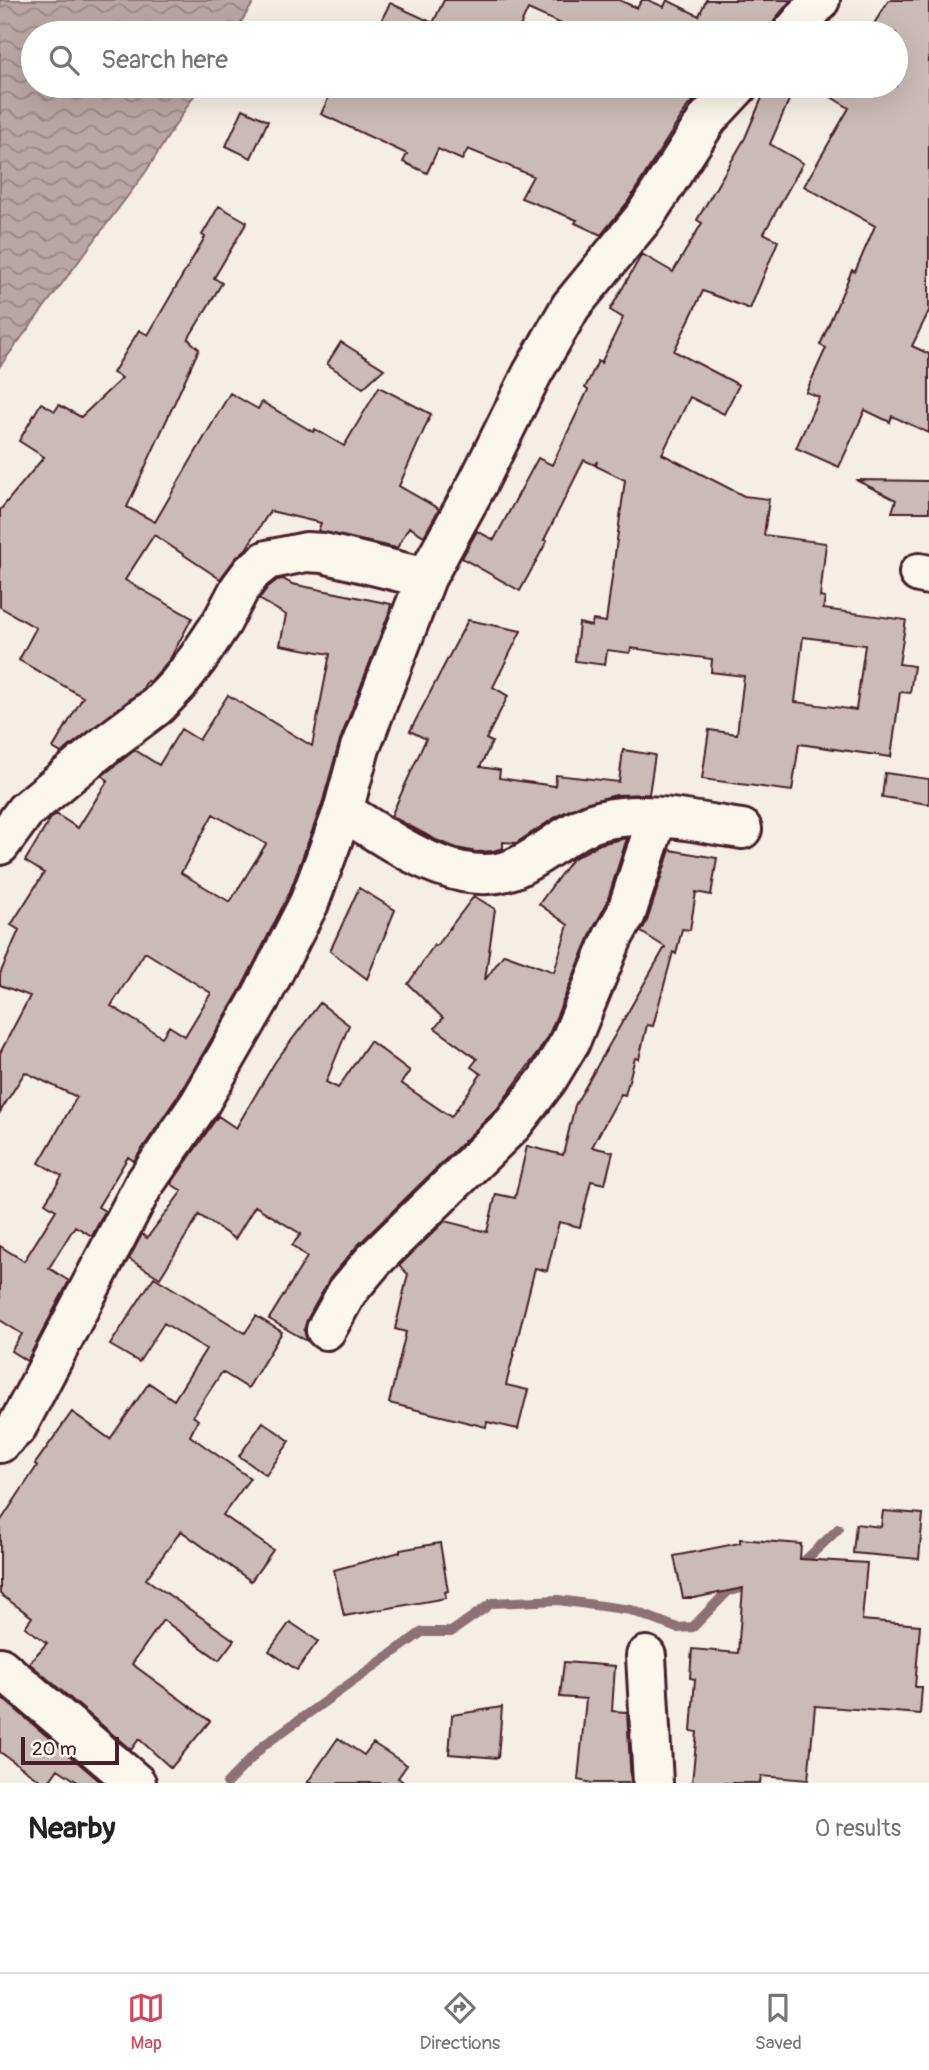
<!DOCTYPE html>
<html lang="en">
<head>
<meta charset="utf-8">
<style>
  :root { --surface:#fff; --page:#f6f6f6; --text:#222; --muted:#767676; --line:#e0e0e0; --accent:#d1495b }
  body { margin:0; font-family:Pangolin,sans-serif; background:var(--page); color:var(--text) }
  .scale { position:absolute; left:21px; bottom:18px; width:98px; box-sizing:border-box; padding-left:7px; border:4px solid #4a1f2b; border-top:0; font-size:19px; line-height:24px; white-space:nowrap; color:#4a1f2b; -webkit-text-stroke:5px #fbf7ec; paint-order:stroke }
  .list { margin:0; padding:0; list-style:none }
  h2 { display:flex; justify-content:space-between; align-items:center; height:91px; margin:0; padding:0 28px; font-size:30px }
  h2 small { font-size:23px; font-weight:400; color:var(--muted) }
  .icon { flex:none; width:38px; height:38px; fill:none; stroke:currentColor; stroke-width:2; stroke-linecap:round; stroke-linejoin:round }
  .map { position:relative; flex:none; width:929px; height:1783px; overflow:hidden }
  .search { position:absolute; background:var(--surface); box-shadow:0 7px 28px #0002; left:21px; right:21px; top:21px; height:77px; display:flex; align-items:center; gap:18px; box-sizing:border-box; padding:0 24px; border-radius:38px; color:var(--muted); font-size:26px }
  .sheet { height:189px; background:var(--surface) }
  nav { display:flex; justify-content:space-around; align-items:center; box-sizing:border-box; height:98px; border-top:2px solid var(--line); background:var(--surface); font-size:19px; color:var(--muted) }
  nav a { display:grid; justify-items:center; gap:4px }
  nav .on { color:var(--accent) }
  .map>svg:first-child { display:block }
  .water { fill:url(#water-waves); stroke:#8d7174; stroke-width:2 }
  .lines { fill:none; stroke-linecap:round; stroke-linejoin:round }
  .stream { stroke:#8d7174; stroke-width:10 }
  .building { fill:#cabbb6; stroke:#4a1f2b; stroke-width:2; fill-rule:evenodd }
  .minor-casing { stroke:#4a1f2b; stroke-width:44 }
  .minor { stroke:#fbf7ec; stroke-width:38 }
</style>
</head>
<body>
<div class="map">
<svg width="929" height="1783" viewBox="0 0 929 1783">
  <defs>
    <pattern id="water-waves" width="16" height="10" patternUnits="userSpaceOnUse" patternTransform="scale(1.75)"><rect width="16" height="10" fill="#baa7a5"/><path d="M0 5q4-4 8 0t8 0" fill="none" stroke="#998787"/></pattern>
  </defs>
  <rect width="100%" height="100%" fill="#f4eee4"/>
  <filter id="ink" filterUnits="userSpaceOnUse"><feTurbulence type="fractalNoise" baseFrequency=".0143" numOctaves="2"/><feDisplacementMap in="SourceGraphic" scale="14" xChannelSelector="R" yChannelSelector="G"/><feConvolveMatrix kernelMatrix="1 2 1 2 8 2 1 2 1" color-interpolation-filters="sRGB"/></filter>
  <g filter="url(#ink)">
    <path class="water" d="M 0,0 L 255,0 L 234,33 L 33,33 L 33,86 L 200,86 L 145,173 L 0,366 Z"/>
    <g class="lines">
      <path class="stream" d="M 798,1567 L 838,1529
        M 227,1783 L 264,1745 L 422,1632 L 451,1632 L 492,1603 L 558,1600 L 631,1610 L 677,1628 L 693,1627 L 728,1591 L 750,1586"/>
    </g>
    <path class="building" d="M 444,0 L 619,0 L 637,8 L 642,0 L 648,0 L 664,7 L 667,0 L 699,16 L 706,0 L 791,0 L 775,19 L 770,33 L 582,33 L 528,9 L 517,33 L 375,33 L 390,3 L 433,23 Z
      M 889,0 L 929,0 L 929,311 L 912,346 L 929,354 L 929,433 L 892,416 L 890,422 L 865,410 L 839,467 L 796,448 L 819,397 L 806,392 L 826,348 L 820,345 L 852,270 L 855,272 L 875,226 L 804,186 L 849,108 L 813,86 L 896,86 L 896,33 L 868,33 Z
      M 334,86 L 708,86 L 688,106 L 627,203 L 601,235 L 575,223 L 577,220 L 521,198 L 533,176 L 468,149 L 462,160 L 438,149 L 427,173 L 403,162 L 407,154 L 321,114 Z
      M 767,86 L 795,86 L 770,144 L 803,163 L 764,233 L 778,241 L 750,309 L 703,291 L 674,351 L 739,385 L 724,414 L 690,397 L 662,454 L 744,496 L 769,499 L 764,535 L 826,543 L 820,597 L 825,598 L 823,609 L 906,620 L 899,664 L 914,666 L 910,693 L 900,692 L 891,757 L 799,744 L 792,791 L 702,779 L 709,730 L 737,734 L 744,676 L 711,672 L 712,659 L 631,648 L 630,653 L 607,650 L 605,665 L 575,661 L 579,623 L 591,626 L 593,620 L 606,622 L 625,480 L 596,466 L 597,461 L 595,465 L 584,460 L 544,540 L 547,541 L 520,591 L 462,558 L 477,531 L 494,540 L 538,458 L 552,465 L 588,390 L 585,388 L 598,361 L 601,363 L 623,318 L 610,310 L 642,254 L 673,272 L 702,223 L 697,220 L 745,138 ZM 803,637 L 865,645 L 856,710 L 795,702 Z
      M 243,109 L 268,121 L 251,158 L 226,146 Z
      M 219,206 L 247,222 L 214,278 L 222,283 L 188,339 L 199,349 L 127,507 L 155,522 L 230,393 L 258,409 L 262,402 L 313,432 L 315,429 L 344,446 L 379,387 L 431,414 L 399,486 L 439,509 L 424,536 L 409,527 L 397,548 L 318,531 L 321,523 L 270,511 L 246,549 L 235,559 L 220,579 L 154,535 L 125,580 L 192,618 L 170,659 L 150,682 L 147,681 L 142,690 L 61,753 L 53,748 L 83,697 L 19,660 L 36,628 L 0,607 L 0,510 L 44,457 L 19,441 L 41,403 L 55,411 L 59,405 L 81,417 L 122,378 L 113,373 L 139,330 L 148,335 L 205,237 L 202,235 Z
      M 341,342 L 384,369 L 363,388 L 327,364 Z
      M 856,480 L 929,481 L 929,512 L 892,512 L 896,500 Z
      M 283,579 L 292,584 L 391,604 L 389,613 L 340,740 L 322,804 L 289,894 L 242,987 L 181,1091 L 134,1161 L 128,1157 L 98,1207 L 105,1211 L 92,1236 L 75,1226 L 49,1268 L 69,1281 L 27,1361 L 11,1351 L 22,1334 L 0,1320 L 0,1246 L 24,1261 L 56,1210 L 45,1203 L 62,1176 L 39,1163 L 77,1097 L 25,1072 L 0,1112 L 0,1053 L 30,996 L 0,985 L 0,974 L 19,930 L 11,925 L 44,873 L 25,861 L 51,818 L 56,814 L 78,828 L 108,780 L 102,776 L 135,750 L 159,765 L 181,729 L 199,740 L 228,695 L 312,746 L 330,654 L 280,645 L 286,615 L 259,599 L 268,587 L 277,580 ZM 213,814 L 266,844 L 230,902 L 181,873 ZM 145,952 L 211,993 L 185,1036 L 169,1026 L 162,1037 L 111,1006 Z
      M 468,620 L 521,631 L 493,687 L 508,696 L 486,739 L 492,742 L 480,767 L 500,770 L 499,778 L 555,786 L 556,775 L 619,782 L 623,750 L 655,755 L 649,794 L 616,795 L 585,803 L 559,815 L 516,843 L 503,842 L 503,848 L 493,851 L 476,852 L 457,848 L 436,840 L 391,816 L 426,739 L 410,731 Z
      M 885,773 L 929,779 L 929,804 L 882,797 Z
      M 627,838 L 606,905 L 593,929 L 550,1032 L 539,1051 L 497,1109 L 358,1245 L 330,1278 L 307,1320 L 304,1330 L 307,1341 L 269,1319 L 307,1257 L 292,1245 L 301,1234 L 255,1206 L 235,1239 L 199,1215 L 160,1278 L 129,1259 L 142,1234 L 147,1238 L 182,1191 L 171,1184 L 218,1116 L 236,1128 L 275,1062 L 320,1003 L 349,1025 L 326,1082 L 338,1088 L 370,1041 L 410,1071 L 401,1083 L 451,1117 L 481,1074 L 471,1067 L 477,1059 L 435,1028 L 443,1018 L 408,984 L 434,945 L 436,946 L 474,896 L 495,909 L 485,980 L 504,954 L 554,972 L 568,925 L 539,904 L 572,859 L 600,844 Z
      M 670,850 L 717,858 L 711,895 L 696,892 L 690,930 L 682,929 L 676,954 L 673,952 L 653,1026 L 647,1025 L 639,1059 L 635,1058 L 625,1095 L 621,1094 L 592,1147 L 613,1152 L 605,1184 L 591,1181 L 580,1227 L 559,1222 L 547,1271 L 535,1268 L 506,1385 L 528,1390 L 518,1429 L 487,1422 L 486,1427 L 389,1403 L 406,1332 L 395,1329 L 408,1274 L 399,1266 L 445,1221 L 487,1232 L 496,1194 L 515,1198 L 527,1146 L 563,1155 L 575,1105 L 665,947 L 641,932 L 647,921 Z
      M 359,888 L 395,910 L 367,979 L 330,951 Z
      M 154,1277 L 245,1333 L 256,1316 L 282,1332 L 248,1388 L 222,1372 L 193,1416 L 198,1420 L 190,1436 L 250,1478 L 223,1515 L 273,1550 L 251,1581 L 181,1531 L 146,1579 L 234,1640 L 219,1660 L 163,1620 L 132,1664 L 210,1721 L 171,1768 L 139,1739 L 131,1750 L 29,1663 L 47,1643 L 25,1627 L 32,1617 L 0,1594 L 0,1522 L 37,1466 L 35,1464 L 72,1412 L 110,1439 L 149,1383 L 174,1400 L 206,1349 L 164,1323 L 139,1362 L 110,1345 Z
      M 263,1422 L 290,1441 L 266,1475 L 239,1456 Z
      M 883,1511 L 923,1514 L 919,1559 L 853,1553 L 856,1524 L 881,1527 Z
      M 740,1539 L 801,1544 L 800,1559 L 867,1563 L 862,1620 L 920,1625 L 915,1687 L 922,1687 L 920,1714 L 815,1706 L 808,1780 L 761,1776 L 760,1783 L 692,1783 L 697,1732 L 691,1731 L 695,1679 L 690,1678 L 692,1649 L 738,1653 L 743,1588 L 694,1598 L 683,1598 L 674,1556 L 740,1543 Z
      M 440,1543 L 448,1591 L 445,1592 L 446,1598 L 344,1616 L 334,1570 L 400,1552 L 400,1550 Z
      M 290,1622 L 318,1641 L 297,1670 L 269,1651 Z
      M 564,1662 L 615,1666 L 612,1711 L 627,1712 L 631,1783 L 592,1783 L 578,1780 L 586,1699 L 560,1697 Z
      M 2,1698 L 102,1783 L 79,1783 L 58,1769 L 48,1783 L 44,1783 L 0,1752 L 0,1701 Z
      M 502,1707 L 498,1758 L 449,1754 L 452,1715 Z
      M 338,1738 L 364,1755 L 373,1743 L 407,1765 L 398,1778 L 405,1783 L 307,1783 Z"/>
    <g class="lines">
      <defs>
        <path id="minor" d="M 792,33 L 820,0
          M 919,573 L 929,575
          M 343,811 C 391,840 461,895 519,866 C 547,852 573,827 603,820 C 647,809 698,823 742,829
          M 0,845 L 25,811 L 109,742 L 157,706 L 178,684 L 198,658 L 222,622 L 240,588 L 252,572 L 267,560 L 306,552 L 323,553 L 426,578
          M 326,1330 L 347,1292 L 373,1261 L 513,1124 L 547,1080 L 570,1042 L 613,937 L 626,914 L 657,818
          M 0,1443 L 17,1427 L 143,1186 L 200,1103 L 261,997 L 309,903 L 343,811 L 360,748 L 426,578 L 479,481 L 532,374 L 571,306 L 645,216 L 708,118 L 738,86
          M 646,1656 L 653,1783
          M 0,1667 L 136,1783"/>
      </defs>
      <use href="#minor" class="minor-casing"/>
      <use href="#minor" class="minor"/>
    </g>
  </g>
</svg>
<div class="scale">20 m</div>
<div class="search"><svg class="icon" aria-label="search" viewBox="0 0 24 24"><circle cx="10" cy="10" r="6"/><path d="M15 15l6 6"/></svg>Search here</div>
</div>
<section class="sheet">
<h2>Nearby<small>0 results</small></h2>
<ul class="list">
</ul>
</section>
<nav>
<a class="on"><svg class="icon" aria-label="map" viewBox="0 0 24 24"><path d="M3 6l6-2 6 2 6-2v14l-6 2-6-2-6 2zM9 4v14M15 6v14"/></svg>Map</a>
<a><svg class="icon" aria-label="directions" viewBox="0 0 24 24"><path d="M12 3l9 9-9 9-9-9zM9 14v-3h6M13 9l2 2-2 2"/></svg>Directions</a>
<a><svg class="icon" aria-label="saved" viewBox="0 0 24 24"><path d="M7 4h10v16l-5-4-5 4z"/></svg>Saved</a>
</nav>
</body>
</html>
